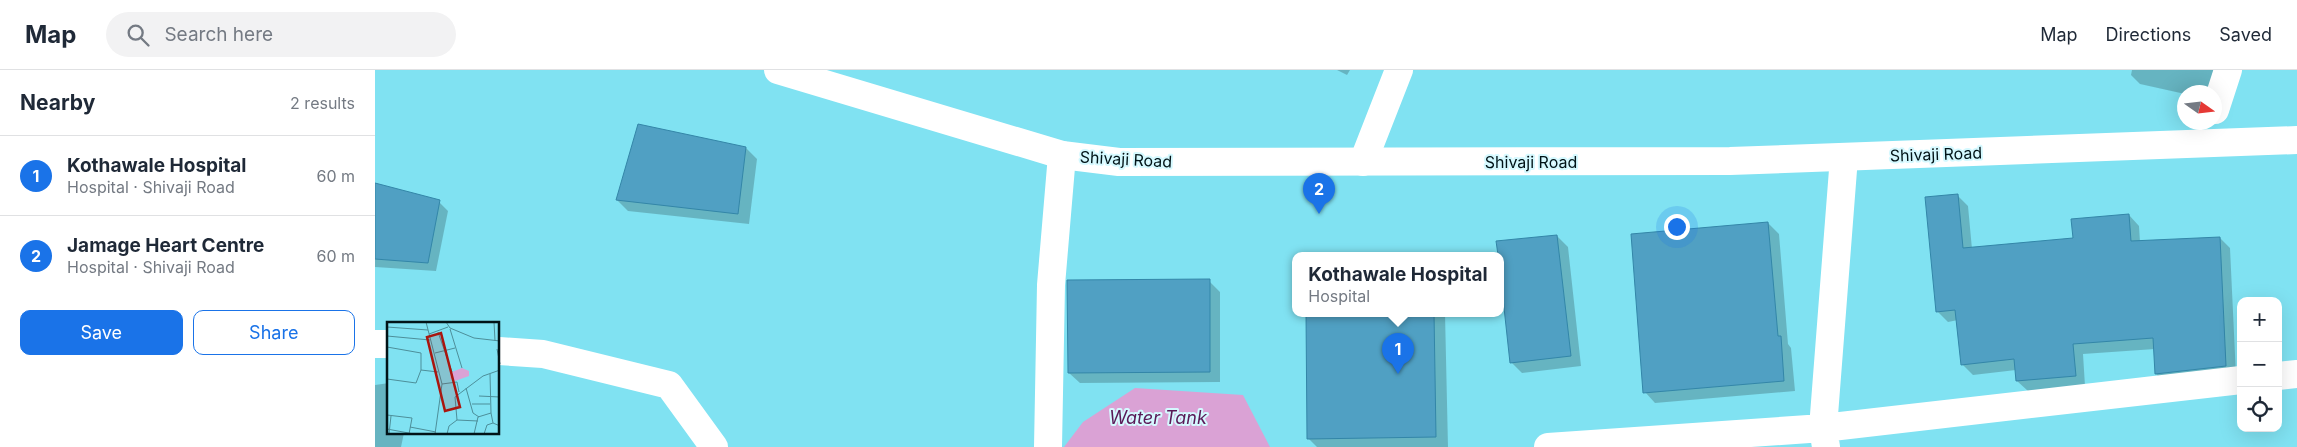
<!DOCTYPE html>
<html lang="en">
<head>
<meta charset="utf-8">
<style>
  :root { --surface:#fff; --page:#f2f2f3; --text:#1f2937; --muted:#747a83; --line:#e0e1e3; --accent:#1a73e8 }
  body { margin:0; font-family:Inter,sans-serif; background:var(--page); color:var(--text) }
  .controls { position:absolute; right:15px; bottom:15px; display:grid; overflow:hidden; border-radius:10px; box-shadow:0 5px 20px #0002 }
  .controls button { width:45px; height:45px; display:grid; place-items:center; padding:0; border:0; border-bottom:1px solid var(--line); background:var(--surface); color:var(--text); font:25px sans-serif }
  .compass { position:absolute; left:1802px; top:15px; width:45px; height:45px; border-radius:50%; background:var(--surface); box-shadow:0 5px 20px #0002; rotate:104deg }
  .you { position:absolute; left:1301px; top:156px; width:18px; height:18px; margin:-12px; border:4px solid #fff; border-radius:50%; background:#1a73e8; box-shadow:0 0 0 8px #1a73e833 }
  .badge { display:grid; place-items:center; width:32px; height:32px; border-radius:50%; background:var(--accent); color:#fff; font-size:16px; font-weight:700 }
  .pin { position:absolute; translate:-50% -41px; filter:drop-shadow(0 1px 2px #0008) }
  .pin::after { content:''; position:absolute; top:26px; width:18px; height:15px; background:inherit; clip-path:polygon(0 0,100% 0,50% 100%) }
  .popup { position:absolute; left:917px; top:182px; width:212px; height:65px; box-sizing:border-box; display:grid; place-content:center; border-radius:10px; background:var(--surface); filter:drop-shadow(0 1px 4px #0005); font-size:16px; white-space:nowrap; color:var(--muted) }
  .popup b { font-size:19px; color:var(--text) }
  .popup::after { content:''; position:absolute; left:50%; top:100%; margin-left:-10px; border:10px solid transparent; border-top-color:var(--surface) }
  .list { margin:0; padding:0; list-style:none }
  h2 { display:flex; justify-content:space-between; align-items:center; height:65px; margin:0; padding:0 20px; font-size:21px }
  h2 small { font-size:16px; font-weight:400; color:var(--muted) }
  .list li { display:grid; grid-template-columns:32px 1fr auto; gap:15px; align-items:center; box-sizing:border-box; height:80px; padding:0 20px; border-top:1px solid var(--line) }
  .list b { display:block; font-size:19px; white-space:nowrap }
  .list p { margin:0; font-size:16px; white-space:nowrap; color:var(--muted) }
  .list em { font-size:16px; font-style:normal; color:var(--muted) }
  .actions { display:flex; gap:10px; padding:15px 20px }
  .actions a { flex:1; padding:11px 0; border:1px solid var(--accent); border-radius:10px; text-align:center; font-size:18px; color:var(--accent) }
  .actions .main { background:var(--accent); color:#fff }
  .icon { flex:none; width:28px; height:28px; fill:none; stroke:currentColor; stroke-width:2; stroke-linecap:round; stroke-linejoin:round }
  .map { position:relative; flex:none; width:1922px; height:377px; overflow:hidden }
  header { display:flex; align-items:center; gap:30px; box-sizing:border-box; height:70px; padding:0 25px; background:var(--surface); border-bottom:1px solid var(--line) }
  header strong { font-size:24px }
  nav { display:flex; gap:28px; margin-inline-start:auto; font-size:18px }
  .search { width:350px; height:45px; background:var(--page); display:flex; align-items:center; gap:12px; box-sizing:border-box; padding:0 18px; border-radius:28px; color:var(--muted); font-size:19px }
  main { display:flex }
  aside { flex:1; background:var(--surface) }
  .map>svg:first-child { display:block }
  .water { fill:#daa2d5 }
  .shadow { fill:#0003 }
  .building { fill:#50a0c3; stroke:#3386a8 }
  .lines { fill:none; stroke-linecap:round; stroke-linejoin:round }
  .minor { stroke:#fff; stroke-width:28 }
  .major { stroke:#fff; stroke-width:28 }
  .labels { text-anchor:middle; stroke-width:4; stroke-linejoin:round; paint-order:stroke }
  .street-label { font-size:16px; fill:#011317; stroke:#d5f9ff }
  .water-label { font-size:18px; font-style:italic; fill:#5a1957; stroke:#d5f9ff }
  .inset-road { fill:none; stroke:#4d8f9a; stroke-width:1 }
  .view { fill:#a9160f; fill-opacity:0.15; stroke:#a9160f; stroke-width:2.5 }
  .inset-edge { fill:none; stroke:#011317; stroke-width:2.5 }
</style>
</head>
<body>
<header>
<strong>Map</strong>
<div class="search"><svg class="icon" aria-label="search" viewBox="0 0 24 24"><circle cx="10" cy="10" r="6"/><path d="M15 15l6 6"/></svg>Search here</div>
<nav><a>Map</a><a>Directions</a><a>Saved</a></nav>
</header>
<main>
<aside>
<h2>Nearby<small>2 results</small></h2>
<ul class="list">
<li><span class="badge">1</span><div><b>Kothawale Hospital</b><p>Hospital · Shivaji Road</p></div><em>60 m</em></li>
<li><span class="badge">2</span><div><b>Jamage Heart Centre</b><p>Hospital · Shivaji Road</p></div><em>60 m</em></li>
</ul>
<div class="actions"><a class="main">Save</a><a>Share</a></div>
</aside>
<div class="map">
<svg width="1922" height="377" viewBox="0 0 1922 377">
  <rect width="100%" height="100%" fill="#80e2f2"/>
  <path class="water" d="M 760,318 L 868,325 L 895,377 L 689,377 L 708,352 Z"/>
  <path class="shadow" d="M 962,0 L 975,0 L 972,5 Z
    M 1757,0 L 1839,0 L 1834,22 L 1810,24 L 1765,14 L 1756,5 Z
    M 371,78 L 382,89 L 374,154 L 253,141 L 242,130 Z
    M 0,114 L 64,132 L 73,141 L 61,201 L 0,197 Z
    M 1582,125 L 1593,136 L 1597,179 L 1699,169 L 1754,145 L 1764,156 L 1765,172 L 1845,168 L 1855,178 L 1861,306 L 1791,314 L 1781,304 L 1780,279 L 1708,284 L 1710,316 L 1653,321 L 1642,311 L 1641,300 L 1598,305 L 1587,294 L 1583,250 L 1573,252 L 1562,241 Z
    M 1393,153 L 1404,164 L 1413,274 L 1416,278 L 1420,321 L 1280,333 L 1270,322 Z
    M 1182,166 L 1193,177 L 1206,296 L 1147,303 L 1136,292 L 1123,172 Z
    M 834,211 L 845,222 L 845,312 L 705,313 L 694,303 Z
    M 932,243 L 1070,243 L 1073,377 L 942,377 L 933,368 Z
    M 14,313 L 14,363 L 29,363 L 26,377 L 0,377 L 0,315 Z"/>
  <path class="building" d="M 263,54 L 371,77 L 363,144 L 241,130 Z
    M 0,113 L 65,130 L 53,193 L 0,189 Z
    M 1583,124 L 1588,178 L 1698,168 L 1696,149 L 1754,144 L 1756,171 L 1845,167 L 1851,296 L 1780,304 L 1778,268 L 1698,274 L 1701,306 L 1641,311 L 1639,289 L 1586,295 L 1580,240 L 1561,242 L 1550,127 Z
    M 1393,152 L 1403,266 L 1406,266 L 1409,311 L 1268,323 L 1256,164 Z
    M 1182,165 L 1196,286 L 1135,293 L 1126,210 L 1126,185 L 1123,185 L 1121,171 Z
    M 835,209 L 835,302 L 693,303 L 692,210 Z
    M 931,243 L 1059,243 L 1061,367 L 932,369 Z"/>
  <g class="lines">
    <path class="minor" d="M 1840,40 L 1853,0
      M 988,92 L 1024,0
      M 0,274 L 14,274
      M 124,281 L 168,284 L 294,315 L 339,377
      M 1903,306 L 1922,304
      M 673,377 L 676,215 L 687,85
      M 1173,377 L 1448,358 L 1866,310
      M 1451,377 L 1448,358 L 1469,87"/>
    <path class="major" d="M 403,0 L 687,85 L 744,92 L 1355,91 L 1922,70"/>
  </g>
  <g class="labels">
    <g class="street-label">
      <text transform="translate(1561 84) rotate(-2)" y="6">Shivaji Road</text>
      <text transform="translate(751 89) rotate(3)" y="6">Shivaji Road</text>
      <text x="1156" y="98">Shivaji Road</text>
    </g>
    <g class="water-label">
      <text x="783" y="354">Water Tank</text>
    </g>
  </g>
  <g transform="translate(12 252)">
    <rect width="112" height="112" fill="#80e2f2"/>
    <path d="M 75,46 L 82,49 L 82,54 L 68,59 L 63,56 L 65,50 Z" fill="#daa2d5"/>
    <path class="inset-road" d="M 39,0 L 55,62 L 48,112M 59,0 L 63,6 L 87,16 L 113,19M 107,0 L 108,19M 0,5 L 41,8M 63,7 L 75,46M 51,10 L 65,50M 42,12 L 61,5M 0,14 L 43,18M 0,25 L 34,31 L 34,48 L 51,50M 110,27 L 113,42M 48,31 L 68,26M 0,57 L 29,61 L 34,48M 55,62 L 70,60 L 72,70M 79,66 L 86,91 L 92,95M 92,74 L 113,75M 85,82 L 103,82M 104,91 L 106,101 L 113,104M 0,93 L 25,96 L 22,112M 70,98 L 91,99M 23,105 L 49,110M 0,107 L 27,112M 2,112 L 4,94M 60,112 L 62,104 L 70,98 L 68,75 L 96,54 L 113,48M 87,112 L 91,95 L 104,91 L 103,52M 97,112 L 100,103 L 106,101"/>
    <path class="view" d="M 54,11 L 73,85 L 58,89 L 40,15 Z"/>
    <rect width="112" height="112" class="inset-edge"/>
  </g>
</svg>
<div class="controls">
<button>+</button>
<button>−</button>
<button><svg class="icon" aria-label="locate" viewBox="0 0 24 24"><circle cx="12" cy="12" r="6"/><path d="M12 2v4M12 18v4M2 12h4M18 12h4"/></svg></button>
</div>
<svg class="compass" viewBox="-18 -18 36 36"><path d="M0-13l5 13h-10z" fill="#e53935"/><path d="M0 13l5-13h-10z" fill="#747a83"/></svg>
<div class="you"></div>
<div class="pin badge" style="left:1023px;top:304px">1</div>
<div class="popup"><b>Kothawale Hospital</b>Hospital</div>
<div class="pin badge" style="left:944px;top:144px">2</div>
</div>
</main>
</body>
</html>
